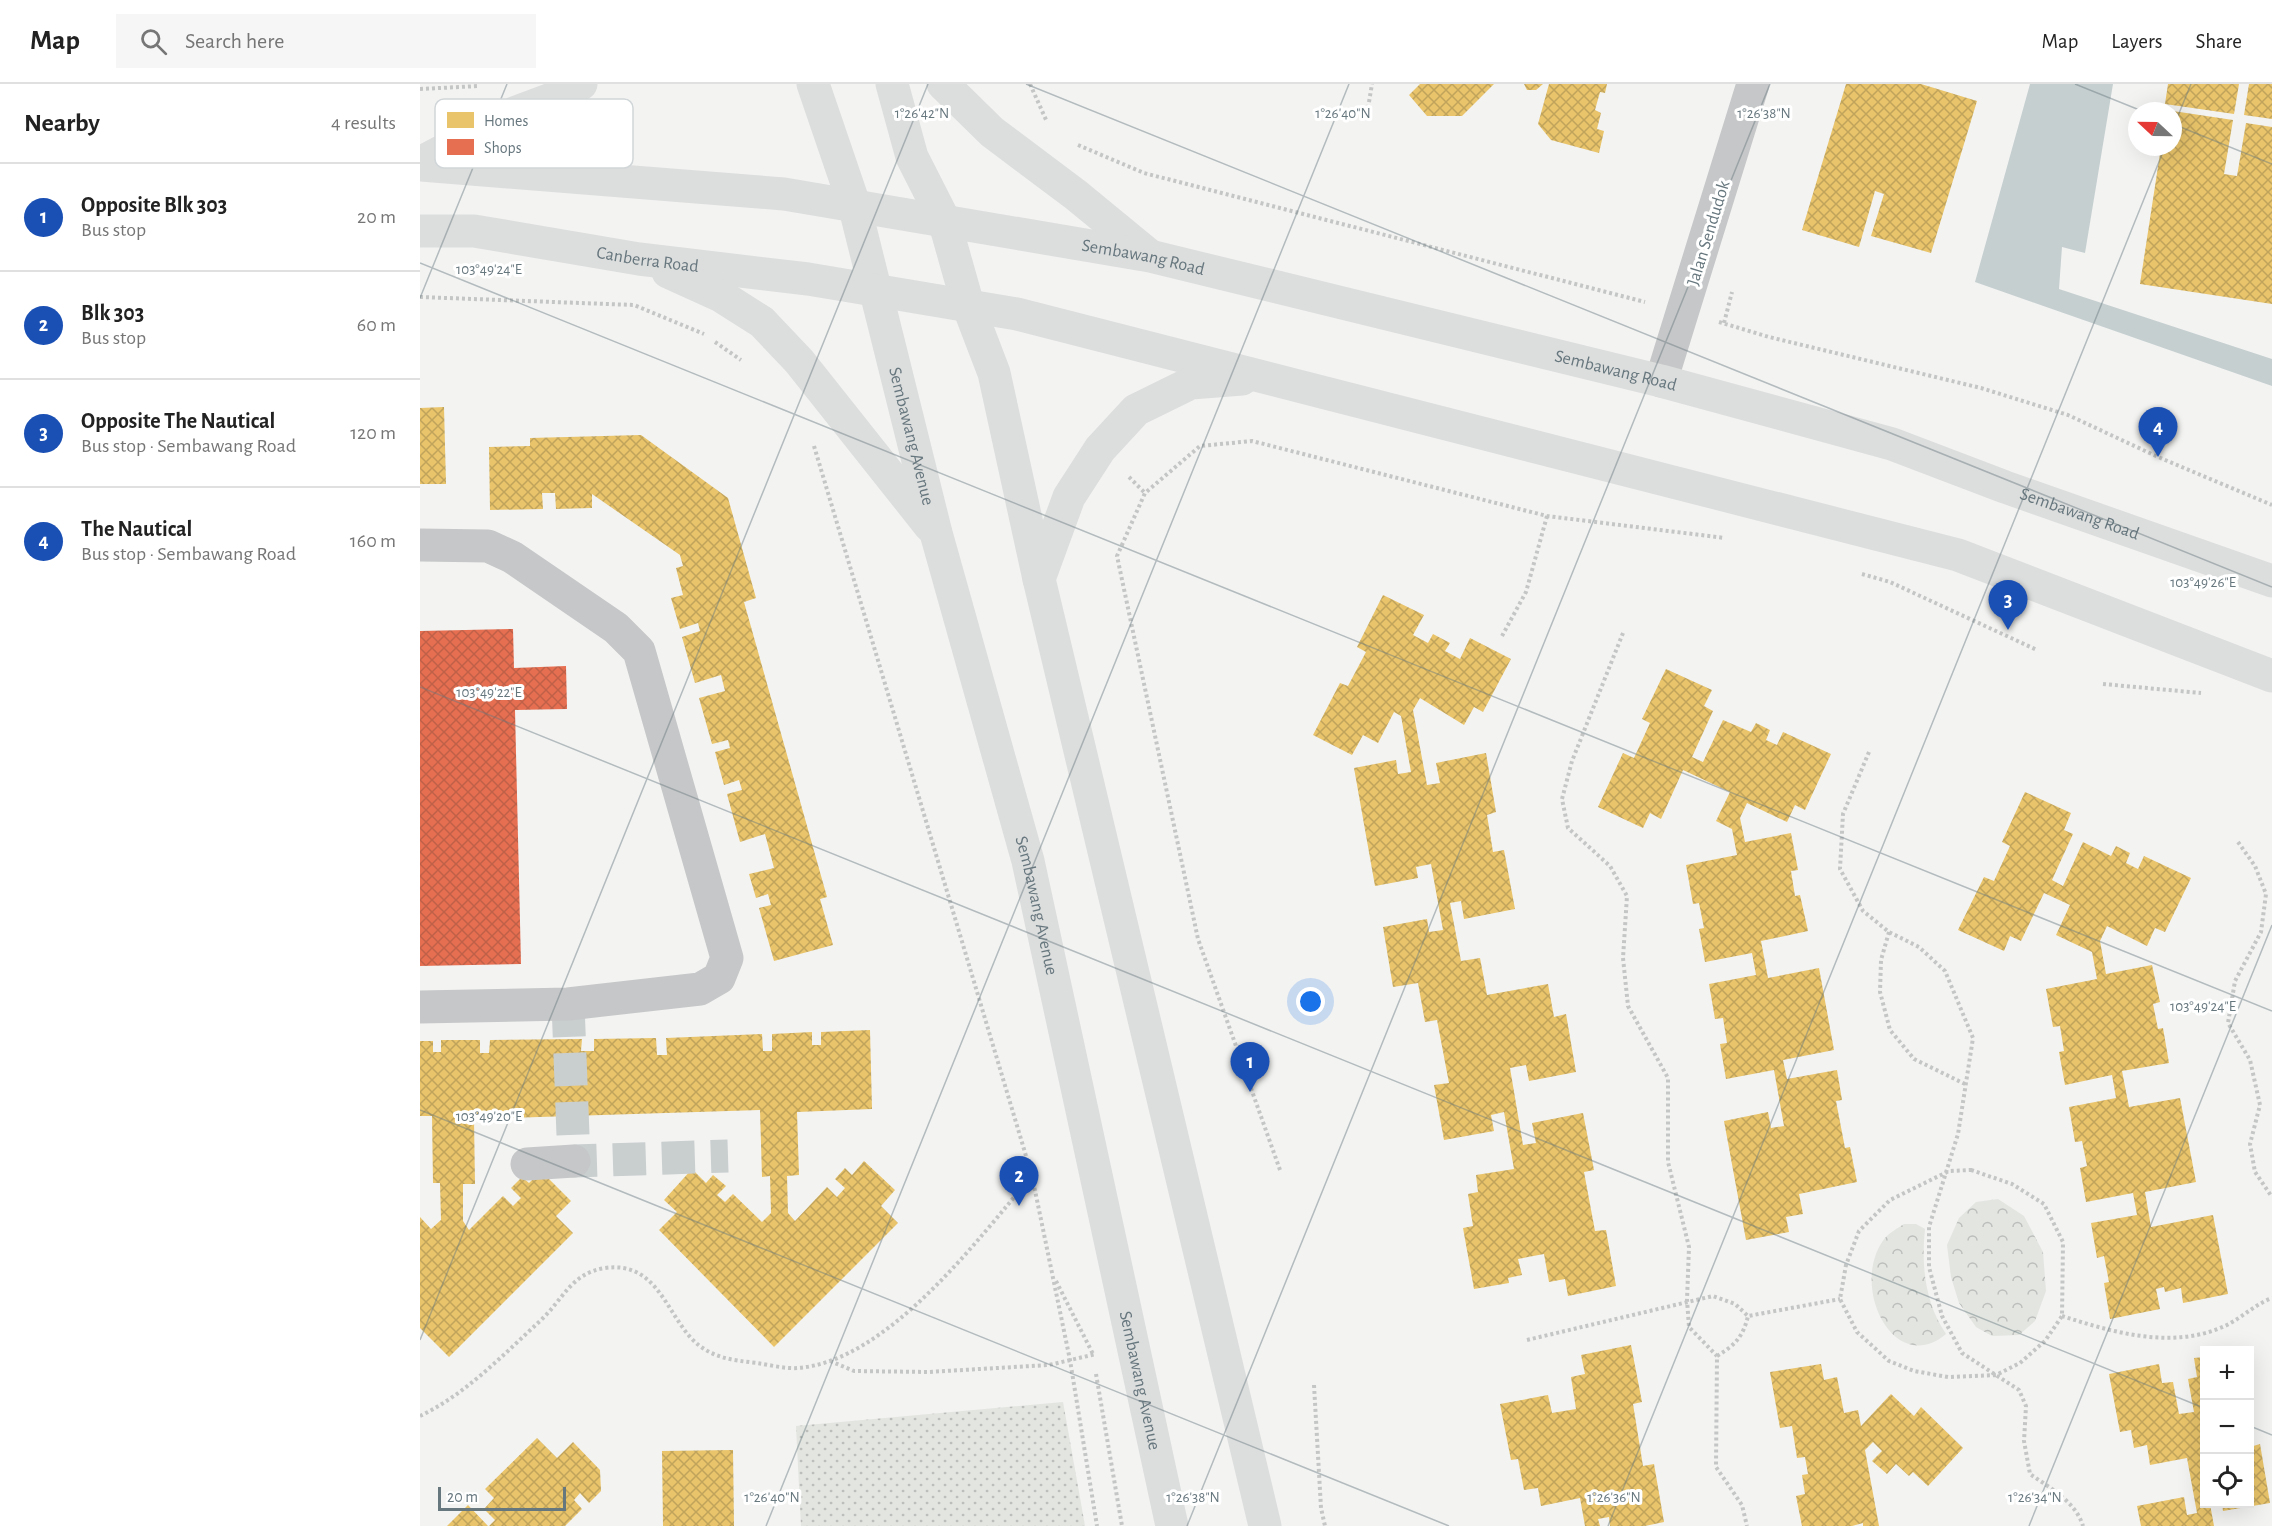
<!DOCTYPE html>
<html lang="en">
<head>
<meta charset="utf-8">
<style>
  :root { --surface:#fff; --page:#f6f6f6; --text:#222; --muted:#767676; --line:#e0e0e0; --accent:#1a73e8 }
  body { margin:0; font-family:"Alegreya Sans",sans-serif; background:var(--page); color:var(--text) }
  .controls { position:absolute; right:18px; bottom:18px; display:grid; overflow:hidden; border-radius:0px; box-shadow:0 6px 24px #0002 }
  .controls button { width:54px; height:54px; display:grid; place-items:center; padding:0; border:0; border-bottom:2px solid var(--line); background:var(--surface); color:var(--text); font:30px sans-serif }
  .compass { position:absolute; left:1708px; top:18px; width:54px; height:54px; border-radius:50%; background:var(--surface); box-shadow:0 6px 24px #0002; rotate:292deg }
  .scale { position:absolute; left:18px; bottom:15px; width:128px; box-sizing:border-box; padding-left:6px; border:3px solid #67777e; border-top:0; font-size:16px; line-height:21px; white-space:nowrap; color:#67777e; -webkit-text-stroke:4px #fff; paint-order:stroke }
  .you { position:absolute; left:891px; top:918px; width:21px; height:21px; margin:-15px; border:4px solid #fff; border-radius:50%; background:#1a73e8; box-shadow:0 0 0 9px #1a73e833 }
  .badge { display:grid; place-items:center; width:39px; height:39px; border-radius:50%; background:var(--accent); color:#fff; font-size:20px; font-weight:700 }
  .pin { position:absolute; translate:-50% -50px; filter:drop-shadow(0 2px 3px #0008) }
  .pin::after { content:''; position:absolute; top:32px; width:21px; height:18px; background:inherit; clip-path:polygon(0 0,100% 0,50% 100%) }
  .list { margin:0; padding:0; list-style:none }
  h2 { display:flex; justify-content:space-between; align-items:center; height:78px; margin:0; padding:0 24px; font-size:26px }
  h2 small { font-size:20px; font-weight:400; color:var(--muted) }
  .list li { display:grid; grid-template-columns:39px 1fr auto; gap:18px; align-items:center; box-sizing:border-box; height:108px; padding:0 24px; border-top:2px solid var(--line) }
  .list b { display:block; font-size:22px; white-space:nowrap }
  .list p { margin:0; font-size:20px; white-space:nowrap; color:var(--muted) }
  .list em { font-size:20px; font-style:normal; color:var(--muted) }
  .icon { flex:none; width:33px; height:33px; fill:none; stroke:currentColor; stroke-width:2; stroke-linecap:round; stroke-linejoin:round }
  .map { position:relative; flex:none; width:1852px; height:1442px; overflow:hidden }
  header { display:flex; align-items:center; gap:36px; box-sizing:border-box; height:84px; padding:0 30px; background:var(--surface); border-bottom:2px solid var(--line) }
  header strong { font-size:28px }
  nav { display:flex; gap:33px; margin-inline-start:auto; font-size:21px }
  .search { width:420px; height:54px; background:var(--page); display:flex; align-items:center; gap:15px; box-sizing:border-box; padding:0 21px; border-radius:0px; color:var(--muted); font-size:22px }
  main { display:flex }
  aside { flex:1; background:var(--surface) }
  .map>svg:first-child { display:block }
  .grass { fill:url(#grass-dots) }
  .forest { fill:url(#forest-crowns) }
  .water { fill:#c6cfd0 }
  .homes { fill:url(#homes-cross-hatch) }
  .shops { fill:url(#shops-cross-hatch) }
  .lines { fill:none; stroke-linecap:round; stroke-linejoin:round }
  .minor-tunnel { stroke:#c9cecf; stroke-width:33; stroke-dasharray:33 16; stroke-linecap:butt }
  .path { stroke:#c4c5c5; stroke-width:4; stroke-dasharray:3 3; stroke-linecap:butt }
  .minor { stroke:#c6c7c8; stroke-width:33 }
  .major { stroke:#dcdddd; stroke-width:33 }
  .ticks { fill:none; stroke:#67777e; stroke-width:1.5; stroke-opacity:0.45 }
  .labels { text-anchor:middle; stroke-width:6; stroke-linejoin:round; paint-order:stroke }
  .street-label { font-size:18px; fill:#67777e; stroke:#fff }
  .key { fill:#fff; stroke:#d1d6d8; stroke-width:1.5 }
  .key-label { font-size:16px; fill:#67777e }
  .ticks-label { font-size:15px; text-anchor:middle; fill:#67777e; stroke:#fff; stroke-width:6; stroke-linejoin:round; paint-order:stroke }
</style>
</head>
<body>
<header>
<strong>Map</strong>
<div class="search"><svg class="icon" aria-label="search" viewBox="0 0 24 24"><circle cx="10" cy="10" r="6"/><path d="M15 15l6 6"/></svg>Search here</div>
<nav><a>Map</a><a>Layers</a><a>Share</a></nav>
</header>
<main>
<aside>
<h2>Nearby<small>4 results</small></h2>
<ul class="list">
<li><span class="badge" style="background:#1a4fb4">1</span><div><b>Opposite Blk 303</b><p>Bus stop</p></div><em>20 m</em></li>
<li><span class="badge" style="background:#1a4fb4">2</span><div><b>Blk 303</b><p>Bus stop</p></div><em>60 m</em></li>
<li><span class="badge" style="background:#1a4fb4">3</span><div><b>Opposite The Nautical</b><p>Bus stop · Sembawang Road</p></div><em>120 m</em></li>
<li><span class="badge" style="background:#1a4fb4">4</span><div><b>The Nautical</b><p>Bus stop · Sembawang Road</p></div><em>160 m</em></li>
</ul>
</aside>
<div class="map">
<svg width="1852" height="1442" viewBox="0 0 1852 1442">
  <defs>
    <pattern id="grass-dots" width="8" height="8" patternUnits="userSpaceOnUse" patternTransform="scale(1.5)"><rect width="8" height="8" fill="#e2e5e0"/><path d="M2 2h.1M6 6h.1" fill="none" stroke="#bbbebb" stroke-width="1.8" stroke-linecap="round"/></pattern>
    <pattern id="forest-crowns" width="20" height="18" patternUnits="userSpaceOnUse" patternTransform="scale(1.5)"><rect width="20" height="18" fill="#e2e5e0"/><path d="M2 6a3 3 0 1 1 6 0M12 15a3 3 0 1 1 6 0" fill="none" stroke="#bbbebb"/></pattern>
    <pattern id="homes-cross-hatch" width="8" height="8" patternUnits="userSpaceOnUse" patternTransform="scale(1.5)"><rect width="8" height="8" fill="#e9c46a"/><path d="M0 0l8 8M0 8l8-8" fill="none" stroke="#c1a45c"/></pattern>
    <pattern id="shops-cross-hatch" width="8" height="8" patternUnits="userSpaceOnUse" patternTransform="scale(1.5)"><rect width="8" height="8" fill="#e76f51"/><path d="M0 0l8 8M0 8l8-8" fill="none" stroke="#bf6048"/></pattern>
  </defs>
  <rect width="100%" height="100%" fill="#f3f3f2"/>
  <path class="grass" d="M 643,1318 L 665,1442 L 381,1442 L 376,1342 Z"/>
  <path class="forest" d="M 1578,1115 L 1604,1132 L 1623,1168 L 1626,1207 L 1615,1237 L 1599,1251 L 1572,1252 L 1556,1243 L 1539,1219 L 1531,1193 L 1527,1161 L 1539,1134 L 1556,1118 Z
    M 1484,1140 L 1496,1140 L 1505,1145 C 1501,1181 1505,1219 1526,1250 C 1474,1294 1428,1201 1465,1154 C 1469,1149 1478,1144 1484,1140 Z"/>
  <path class="water" d="M 1610,0 L 1693,0 L 1665,169 L 1642,163 L 1639,205 L 1852,275 L 1852,302 L 1555,198 Z"/>
  <path class="homes" d="M 1000,0 L 1074,0 L 1042,32 L 1007,32 L 989,11 Z
    M 1104,0 L 1123,0 L 1116,6 L 1107,6 Z
    M 1129,0 L 1187,0 L 1185,9 L 1180,8 L 1175,26 L 1181,29 L 1177,45 L 1184,47 L 1179,69 L 1131,56 L 1118,40 Z
    M 1426,0 L 1501,0 L 1557,17 L 1511,169 L 1451,152 L 1464,110 L 1455,107 L 1439,163 L 1382,146 Z
    M 1748,0 L 1819,0 L 1814,30 L 1745,20 Z
    M 1829,0 L 1852,0 L 1852,35 L 1824,31 Z
    M 1753,27 L 1813,36 L 1804,90 L 1817,92 L 1826,39 L 1852,43 L 1852,220 L 1720,200 L 1741,63 L 1753,63 Z
    M 24,323 L 26,400 L 0,400 L 0,324 Z
    M 221,351 L 308,414 L 336,514 L 324,518 L 407,813 L 400,815 L 413,861 L 354,877 L 339,824 L 351,821 L 348,810 L 336,814 L 329,790 L 354,784 L 345,750 L 320,758 L 307,710 L 322,706 L 319,696 L 304,701 L 295,668 L 310,664 L 308,656 L 292,660 L 279,614 L 305,607 L 301,591 L 275,599 L 262,553 L 280,547 L 278,539 L 260,545 L 251,514 L 263,511 L 256,484 L 263,482 L 260,471 L 172,410 L 172,424 L 136,425 L 135,409 L 122,409 L 123,425 L 70,426 L 69,363 L 110,362 L 110,354 Z
    M 963,511 L 1004,531 L 993,551 L 1008,559 L 1013,550 L 1030,559 L 1025,567 L 1040,575 L 1050,554 L 1091,575 L 1063,628 L 1054,623 L 1044,641 L 1000,614 L 993,626 L 1007,701 L 1020,699 L 1016,679 L 1066,669 L 1076,728 L 1067,731 L 1073,768 L 1084,766 L 1095,825 L 1044,835 L 1041,817 L 1030,819 L 1041,877 L 1060,874 L 1067,911 L 1128,900 L 1134,933 L 1146,930 L 1156,988 L 1109,997 L 1106,981 L 1090,984 L 1103,1061 L 1116,1059 L 1112,1039 L 1163,1029 L 1174,1086 L 1164,1088 L 1175,1147 L 1186,1146 L 1196,1202 L 1148,1212 L 1145,1195 L 1129,1198 L 1124,1170 L 1098,1175 L 1102,1191 L 1088,1194 L 1089,1199 L 1054,1205 L 1043,1144 L 1053,1142 L 1048,1110 L 1058,1108 L 1056,1091 L 1094,1085 L 1084,1028 L 1071,1031 L 1074,1047 L 1024,1056 L 1014,1001 L 1029,999 L 1017,936 L 1005,938 L 998,899 L 973,903 L 963,843 L 1007,835 L 1009,848 L 1023,846 L 1011,780 L 996,783 L 998,794 L 955,802 L 934,684 L 976,676 L 978,690 L 991,688 L 981,632 L 974,628 L 958,659 L 943,651 L 932,671 L 893,651 L 920,599 L 928,602 L 946,568 L 937,563 Z
    M 1246,585 L 1292,606 L 1284,622 L 1293,627 L 1272,673 L 1283,678 L 1303,636 L 1331,648 L 1336,639 L 1350,646 L 1346,656 L 1357,661 L 1363,648 L 1411,670 L 1385,726 L 1375,721 L 1367,738 L 1327,719 L 1320,734 L 1325,758 L 1371,749 L 1378,786 L 1371,787 L 1375,812 L 1380,811 L 1388,847 L 1341,857 L 1348,894 L 1399,884 L 1414,966 L 1363,976 L 1367,995 L 1417,986 L 1422,1016 L 1416,1017 L 1425,1064 L 1430,1063 L 1437,1098 L 1379,1110 L 1383,1130 L 1366,1133 L 1369,1148 L 1326,1156 L 1304,1037 L 1348,1028 L 1351,1044 L 1364,1042 L 1354,986 L 1306,995 L 1300,960 L 1307,959 L 1303,934 L 1295,935 L 1289,900 L 1336,891 L 1332,869 L 1285,878 L 1279,845 L 1284,844 L 1279,819 L 1273,820 L 1266,781 L 1317,771 L 1312,745 L 1296,737 L 1310,708 L 1263,686 L 1241,735 L 1230,729 L 1223,744 L 1178,723 L 1203,669 L 1214,674 L 1230,639 L 1222,635 Z
    M 1605,708 L 1651,729 L 1644,746 L 1653,750 L 1632,796 L 1643,802 L 1663,758 L 1691,772 L 1696,762 L 1710,769 L 1706,779 L 1718,785 L 1724,772 L 1771,794 L 1745,848 L 1735,844 L 1727,862 L 1687,842 L 1680,857 L 1686,890 L 1732,881 L 1740,918 L 1733,920 L 1738,945 L 1743,944 L 1749,979 L 1702,987 L 1709,1023 L 1760,1014 L 1776,1098 L 1725,1108 L 1731,1143 L 1793,1131 L 1808,1210 L 1763,1219 L 1761,1204 L 1745,1208 L 1744,1203 L 1736,1205 L 1740,1225 L 1690,1235 L 1684,1199 L 1689,1198 L 1684,1172 L 1677,1174 L 1671,1139 L 1717,1131 L 1713,1109 L 1666,1118 L 1660,1084 L 1667,1082 L 1662,1057 L 1655,1058 L 1649,1023 L 1696,1014 L 1692,991 L 1645,1001 L 1639,968 L 1644,967 L 1640,942 L 1633,943 L 1626,905 L 1677,895 L 1672,868 L 1636,851 L 1650,821 L 1624,809 L 1601,857 L 1590,852 L 1584,867 L 1538,846 L 1564,793 L 1574,797 L 1590,762 L 1582,758 Z
    M 450,946 L 452,1025 L 377,1028 L 379,1091 L 367,1092 L 368,1129 L 375,1137 L 407,1103 L 417,1113 L 425,1104 L 415,1095 L 425,1084 L 432,1091 L 444,1077 L 475,1106 L 461,1122 L 478,1139 L 354,1263 L 239,1146 L 257,1128 L 244,1116 L 272,1085 L 286,1099 L 293,1091 L 306,1102 L 297,1111 L 305,1118 L 313,1110 L 342,1138 L 351,1129 L 350,1092 L 342,1093 L 340,1026 L 54,1035 L 55,1100 L 43,1100 L 43,1137 L 49,1146 L 83,1112 L 93,1122 L 101,1114 L 91,1104 L 102,1093 L 109,1099 L 121,1087 L 151,1117 L 136,1132 L 153,1149 L 29,1273 L 0,1244 L 0,1133 L 11,1145 L 21,1136 L 20,1099 L 13,1099 L 12,1032 L 0,1032 L 0,957 L 13,957 L 13,968 L 21,968 L 21,956 L 60,956 L 60,969 L 69,969 L 70,956 L 162,955 L 161,967 L 174,967 L 174,955 L 236,954 L 237,971 L 247,971 L 246,954 L 342,950 L 343,967 L 352,967 L 352,950 L 392,948 L 392,961 L 401,961 L 401,948 Z
    M 1211,1261 L 1222,1318 L 1213,1320 L 1223,1382 L 1234,1380 L 1244,1438 L 1225,1442 L 1190,1442 L 1189,1433 L 1178,1435 L 1180,1442 L 1165,1442 L 1160,1414 L 1121,1422 L 1118,1404 L 1104,1406 L 1098,1375 L 1091,1376 L 1080,1320 L 1128,1311 L 1132,1329 L 1156,1325 L 1151,1293 L 1165,1290 L 1161,1271 Z
    M 1784,1273 L 1784,1420 L 1790,1420 L 1794,1442 L 1721,1442 L 1717,1422 L 1764,1413 L 1767,1431 L 1777,1429 L 1767,1374 L 1730,1381 L 1727,1361 L 1714,1364 L 1711,1346 L 1700,1348 L 1689,1290 L 1739,1280 L 1742,1299 L 1753,1298 L 1759,1330 L 1774,1328 L 1768,1295 L 1777,1293 L 1774,1274 Z
    M 1401,1280 L 1404,1296 L 1417,1293 L 1424,1329 L 1438,1326 L 1441,1342 L 1471,1310 L 1494,1332 L 1501,1323 L 1543,1364 L 1508,1402 L 1493,1388 L 1489,1392 L 1476,1380 L 1467,1390 L 1452,1377 L 1462,1367 L 1453,1358 L 1445,1366 L 1459,1442 L 1443,1442 L 1443,1439 L 1432,1442 L 1382,1442 L 1376,1412 L 1385,1410 L 1382,1391 L 1388,1390 L 1385,1373 L 1377,1374 L 1372,1342 L 1360,1344 L 1350,1288 Z
    M 117,1354 L 137,1374 L 153,1358 L 180,1386 L 181,1407 L 169,1419 L 160,1409 L 154,1416 L 162,1425 L 145,1442 L 69,1442 L 75,1436 L 64,1425 L 74,1414 L 65,1405 Z
    M 1840,1360 L 1850,1419 L 1803,1427 L 1802,1420 L 1830,1420 L 1830,1363 Z
    M 313,1366 L 314,1442 L 243,1442 L 242,1367 Z
    M 48,1421 L 68,1442 L 27,1442 Z"/>
  <path class="shops" d="M 93,545 L 94,584 L 146,582 L 147,625 L 95,626 L 101,880 L 0,882 L 0,547 Z"/>
  <g class="lines">
    <path class="minor-tunnel" d="M 148,920 L 154,1077 L 308,1072"/>
    <path class="path" d="M 610,0 L 627,38
      M 0,5 L 59,2
      M 948,24 L 952,0
      M 658,61 L 724,89 L 1225,218
      M 0,213 L 214,221 L 284,250
      M 1299,238 L 1349,253 L 1561,304 L 1648,331 L 1738,373 L 1852,421
      M 1304,239 L 1312,208
      M 295,258 L 321,276
      M 394,362 L 612,1092 L 650,1276 L 677,1442
      M 709,393 L 725,409
      M 1442,490 L 1470,498 L 1617,566
      M 1203,549 L 1152,677 L 1142,715 L 1148,744 L 1190,782 L 1207,812 L 1203,874 L 1208,922 L 1248,994 L 1248,1078 L 1269,1163 L 1267,1216 L 1269,1243 L 1297,1272 L 1296,1383 L 1322,1421 L 1327,1442
      M 1082,552 L 1106,508 L 1127,432
      M 1683,600 L 1781,609
      M 1449,668 L 1423,730 L 1420,785 L 1443,827 L 1469,848 L 1499,863 L 1525,887 L 1553,954 L 1538,1050 L 1509,1143 L 1509,1183 L 1522,1232 L 1542,1269 L 1599,1306 L 1606,1322 L 1604,1357 L 1610,1390 C 1630,1404 1656,1418 1663,1442
      M 1818,758 L 1835,782 L 1846,810 L 1841,848 L 1815,897 L 1808,939 L 1830,976 L 1840,1021 L 1830,1060 L 1835,1088 L 1852,1113
      M 1469,848 L 1461,876 L 1460,908 L 1470,946 L 1494,975 L 1547,1001
      M 860,1086 L 778,855 L 697,472 L 725,409 L 780,362 L 832,357 L 1127,432 L 1305,454
      M 1551,1086 L 1592,1100 L 1624,1120 L 1643,1158 L 1642,1232 L 1625,1257 L 1600,1279 L 1576,1291 L 1528,1293 L 1494,1287 L 1469,1277 L 1437,1248 L 1420,1215 L 1426,1181 L 1439,1147 L 1470,1116 L 1529,1087 Z
      M 636,1197 L 673,1270
      M 1642,1232 C 1692,1248 1749,1265 1800,1244 C 1819,1237 1833,1221 1852,1214
      M 1107,1256 L 1293,1212 L 1315,1220 L 1328,1232
      M 1297,1272 C 1315,1261 1323,1253 1328,1232 L 1420,1215
      M 410,1277 L 434,1287 L 508,1288 L 629,1281 L 676,1270
      M 676,1290 L 702,1442
      M 894,1301 L 901,1424 L 905,1442
      M 0,1332 C 46,1310 83,1271 120,1237 C 143,1216 151,1189 185,1184 C 235,1177 245,1225 271,1254 C 290,1274 311,1276 337,1279 C 350,1281 365,1285 378,1284 C 468,1277 557,1156 612,1092"/>
    <path class="minor" d="M 1241,297 L 1333,0
      M 0,461 L 68,462 L 92,473 L 196,544 L 219,567 L 307,874 L 299,894 L 280,905 L 148,920 L 0,923
      M 107,1080 L 154,1077"/>
    <g class="major">
      <path id="s1" d="M 393,0 L 434,120 L 516,449 L 608,777 L 752,1442"/>
      <path d="M 472,0 L 492,73 L 524,136 L 548,221 L 574,289 L 619,495 L 845,1442"/>
      <path d="M 523,0 L 572,48 L 656,111 L 729,171"/>
      <path d="M 0,79 L 94,29 L 142,11 L 161,0"/>
      <path id="s2" d="M 0,81 L 364,110 L 730,172 L 1241,297 L 1472,360 L 1585,403 L 1852,497"/>
      <path id="s3" d="M 0,147 L 54,147 L 219,175 L 388,195 L 597,230 L 1538,471 L 1852,592"/>
      <path d="M 248,188 L 301,212 L 342,238 L 379,277 L 510,442"/>
      <path d="M 619,495 L 649,413 L 680,365 L 716,326 L 771,299 L 822,295"/>
    </g>
  </g>
  <path class="ticks" d="M 606,0 L 1852,503M 1655,0 L 1722,27M 1753,40 L 1852,80M 1753,44 L 1771,0M 0,179 L 1852,927M 0,214 L 87,0M 0,603 L 1784,1324M 0,1026 L 1029,1442M 0,1256 L 508,0M 1830,1342 L 1852,1351M 346,1442 L 929,0M 767,1442 L 1350,0M 1188,1442 L 1745,63M 1609,1442 L 1852,841"/>
  <g class="labels">
    <g class="street-label">
      <text transform="translate(1288 149) rotate(-73)" y="6">Jalan Sendudok</text>
      <text dy="6" stroke="none"><textPath href="#s2" startOffset="730">Sembawang Road</textPath></text>
      <text dy="6" stroke="none"><textPath href="#s3" startOffset="230">Canberra Road</textPath></text>
      <text dy="6" stroke="none"><textPath href="#s2" startOffset="1216">Sembawang Road</textPath></text>
      <text dy="6" stroke="none"><textPath href="#s1" startOffset="366">Sembawang Avenue</textPath></text>
      <text dy="6" stroke="none"><textPath href="#s2" startOffset="1702">Sembawang Road</textPath></text>
      <text dy="6" stroke="none"><textPath href="#s1" startOffset="852">Sembawang Avenue</textPath></text>
      <text dy="6" stroke="none"><textPath href="#s1" startOffset="1338">Sembawang Avenue</textPath></text>
    </g>
  </g>
  <rect x="15" y="15" width="198" height="69" rx="9" class="key"/>
  <rect x="27" y="28" width="27" height="16" fill="#e9c46a"/>
  <rect x="27" y="55" width="27" height="16" fill="#e76f51"/>
  <g class="key-label">
    <text x="64" y="42">Homes</text>
    <text x="64" y="69">Shops</text>
  </g>
  <g class="ticks-label">
    <text x="502" y="34">1°26'42"N</text>
    <text x="923" y="34">1°26'40"N</text>
    <text x="1344" y="34">1°26'38"N</text>
    <text x="69" y="190">103°49'24"E</text>
    <text x="1783" y="503">103°49'26"E</text>
    <text x="69" y="613">103°49'22"E</text>
    <text x="1783" y="927">103°49'24"E</text>
    <text x="69" y="1037">103°49'20"E</text>
    <text x="352" y="1418">1°26'40"N</text>
    <text x="773" y="1418">1°26'38"N</text>
    <text x="1194" y="1418">1°26'36"N</text>
    <text x="1615" y="1418">1°26'34"N</text>
  </g>
</svg>
<div class="controls">
<button>+</button>
<button>−</button>
<button><svg class="icon" aria-label="locate" viewBox="0 0 24 24"><circle cx="12" cy="12" r="6"/><path d="M12 2v4M12 18v4M2 12h4M18 12h4"/></svg></button>
</div>
<svg class="compass" viewBox="-18 -18 36 36"><path d="M0-13l5 13h-10z" fill="#e53935"/><path d="M0 13l5-13h-10z" fill="#767676"/></svg>
<div class="scale">20 m</div>
<div class="you"></div>
<div class="pin badge" style="left:830px;top:1008px;background:#1a4fb4">1</div>
<div class="pin badge" style="left:599px;top:1122px;background:#1a4fb4">2</div>
<div class="pin badge" style="left:1588px;top:546px;background:#1a4fb4">3</div>
<div class="pin badge" style="left:1738px;top:373px;background:#1a4fb4">4</div>
</div>
</main>
</body>
</html>
